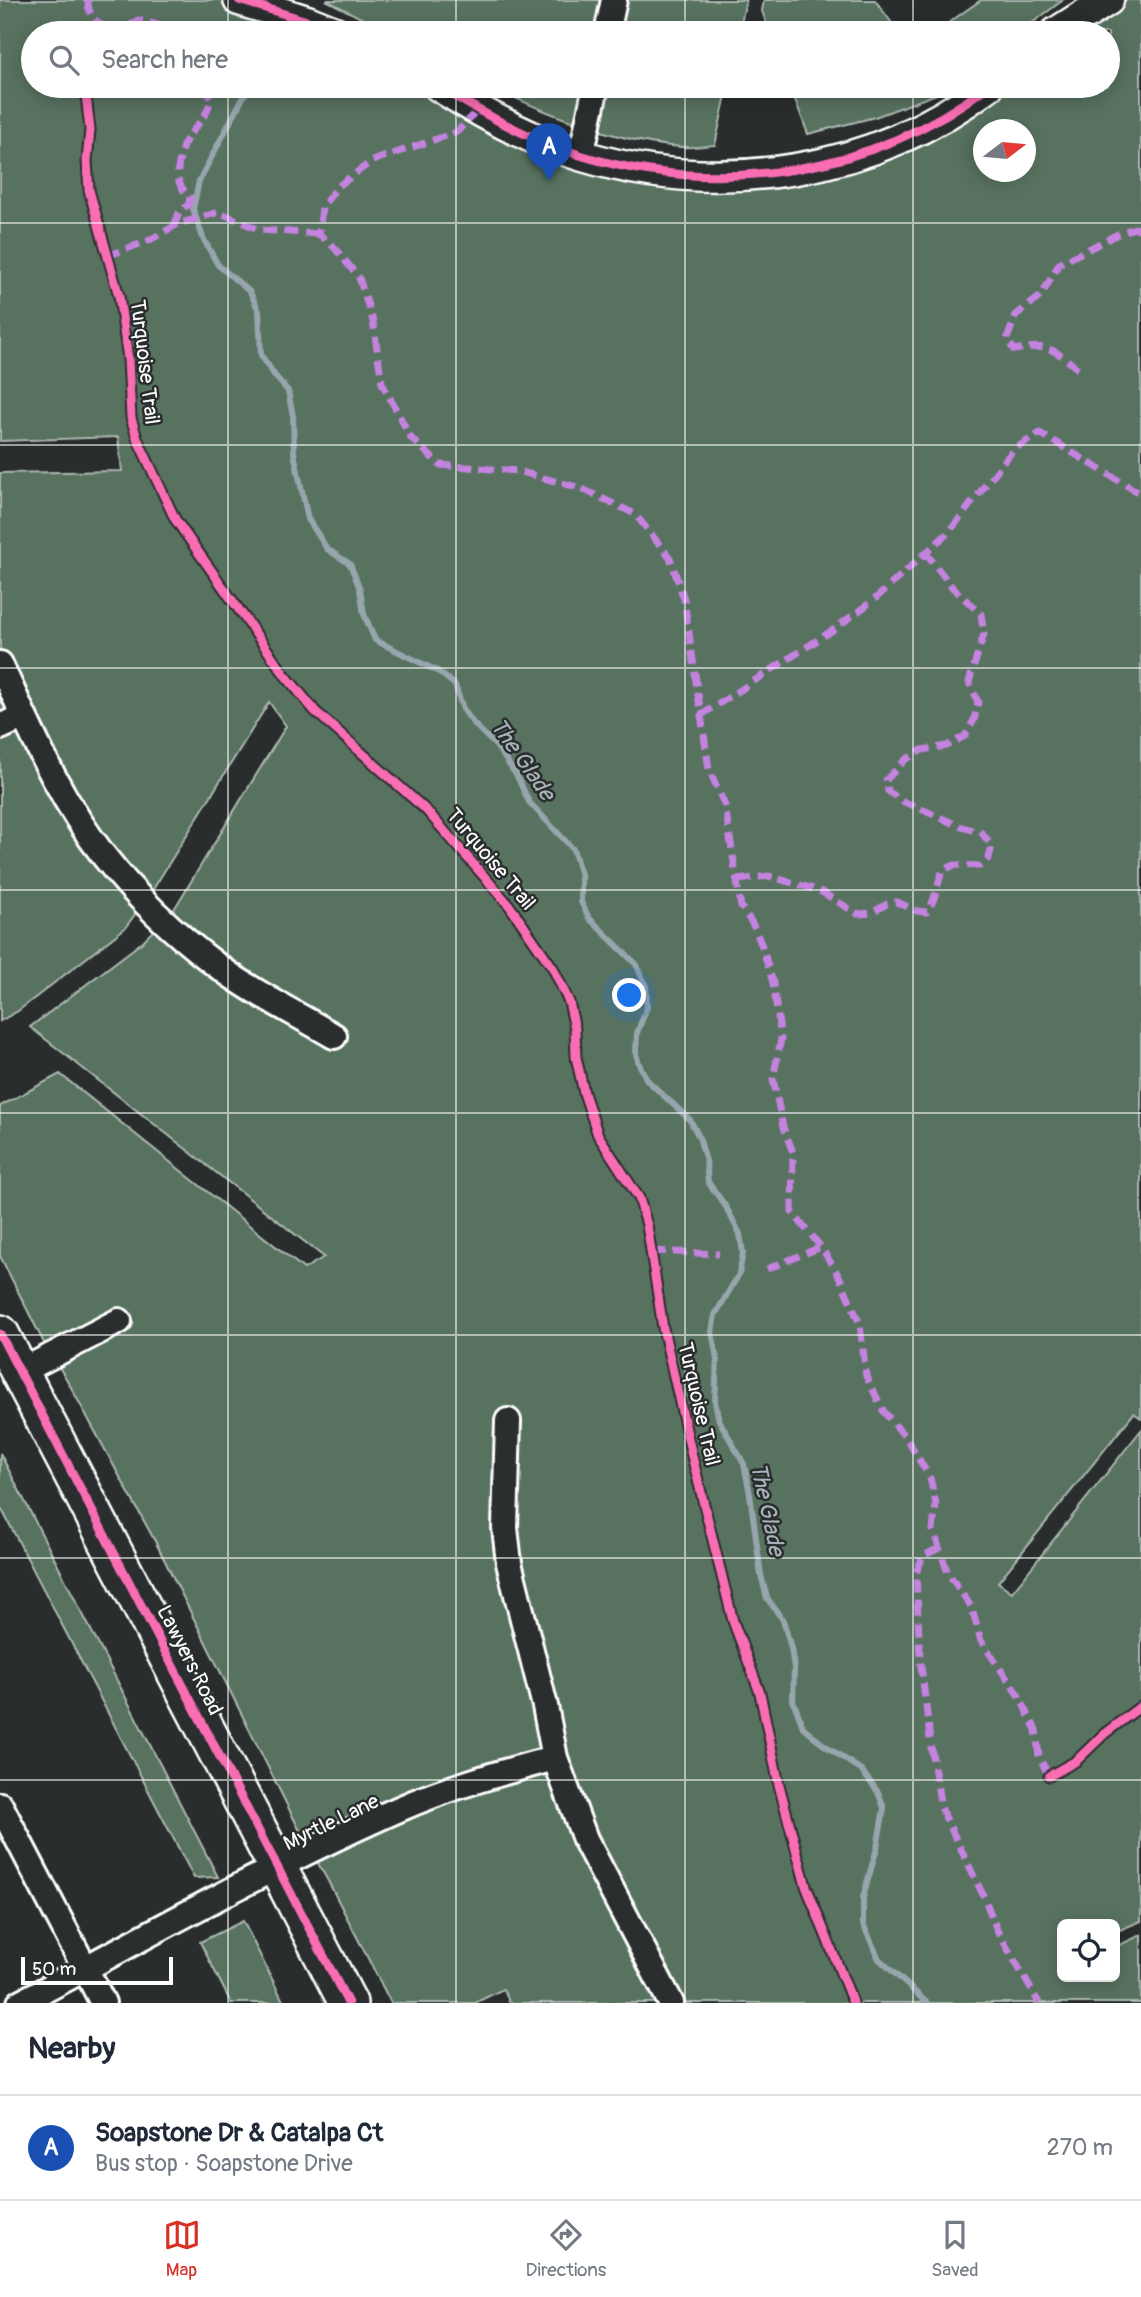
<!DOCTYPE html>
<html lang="en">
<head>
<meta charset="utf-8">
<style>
  :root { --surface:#fff; --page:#f2f2f3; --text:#1f2937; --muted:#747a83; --line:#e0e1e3; --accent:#d93025 }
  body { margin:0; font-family:Pangolin,sans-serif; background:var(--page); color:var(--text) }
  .controls { position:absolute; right:21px; bottom:21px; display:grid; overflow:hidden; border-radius:10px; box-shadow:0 4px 18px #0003 }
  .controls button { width:63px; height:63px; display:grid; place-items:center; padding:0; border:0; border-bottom:2px solid var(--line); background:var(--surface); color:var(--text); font:35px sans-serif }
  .compass { position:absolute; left:973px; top:119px; width:63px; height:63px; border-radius:50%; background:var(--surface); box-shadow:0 4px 18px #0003; rotate:74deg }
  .scale { position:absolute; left:21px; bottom:18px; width:152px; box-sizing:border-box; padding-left:7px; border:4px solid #fff; border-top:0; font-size:19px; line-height:24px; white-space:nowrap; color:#fff; -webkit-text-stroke:5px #2a2d2e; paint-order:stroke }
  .you { position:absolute; left:630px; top:996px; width:24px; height:24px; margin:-18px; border:5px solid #fff; border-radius:50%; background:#1a73e8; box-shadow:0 0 0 10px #1a73e833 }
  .badge { display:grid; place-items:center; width:46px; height:46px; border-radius:50%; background:var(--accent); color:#fff; font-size:23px; font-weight:700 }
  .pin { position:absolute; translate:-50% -58px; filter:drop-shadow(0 2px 4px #0008) }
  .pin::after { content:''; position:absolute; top:37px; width:24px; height:21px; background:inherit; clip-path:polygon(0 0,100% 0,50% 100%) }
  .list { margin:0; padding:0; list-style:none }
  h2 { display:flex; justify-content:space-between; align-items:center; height:91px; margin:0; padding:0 28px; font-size:30px }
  h2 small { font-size:23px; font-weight:400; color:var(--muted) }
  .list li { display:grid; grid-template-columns:46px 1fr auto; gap:21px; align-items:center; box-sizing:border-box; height:105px; padding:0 28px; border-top:2px solid var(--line) }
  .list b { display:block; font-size:26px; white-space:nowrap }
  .list p { margin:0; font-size:23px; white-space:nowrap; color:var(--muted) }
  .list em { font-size:23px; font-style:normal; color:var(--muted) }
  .icon { flex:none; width:38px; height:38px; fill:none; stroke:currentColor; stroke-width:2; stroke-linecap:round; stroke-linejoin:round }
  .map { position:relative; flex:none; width:1141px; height:2003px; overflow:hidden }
  .search { position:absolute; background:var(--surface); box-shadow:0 4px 18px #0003; left:21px; right:21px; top:21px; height:77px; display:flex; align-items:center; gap:18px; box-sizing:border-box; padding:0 24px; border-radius:38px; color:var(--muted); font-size:26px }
  .sheet { height:196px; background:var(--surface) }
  nav { display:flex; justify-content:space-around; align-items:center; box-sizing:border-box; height:98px; border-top:2px solid var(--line); background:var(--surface); font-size:19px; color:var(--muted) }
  nav a { display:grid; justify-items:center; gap:4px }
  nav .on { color:var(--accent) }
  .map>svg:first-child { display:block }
  .green { fill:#587260; stroke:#acb8b0; stroke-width:2; fill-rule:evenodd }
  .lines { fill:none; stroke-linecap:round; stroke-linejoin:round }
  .stream { stroke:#97a6ad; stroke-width:6 }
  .minor-casing { stroke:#fff; stroke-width:30 }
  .tertiary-casing { stroke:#fff; stroke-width:35 }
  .primary-casing { stroke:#fff; stroke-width:42 }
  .minor { stroke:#2a2d2e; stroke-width:24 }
  .tertiary { stroke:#2a2d2e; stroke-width:30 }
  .primary { stroke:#2a2d2e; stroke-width:37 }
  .quiet { stroke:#c483df; stroke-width:7; stroke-dasharray:14 7; stroke-linecap:butt }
  .cycleway-casing { stroke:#2a2d2e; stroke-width:13 }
  .cycleway { stroke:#f96db3; stroke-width:9 }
  .grid { fill:none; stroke:#fff; stroke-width:2; stroke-opacity:0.55 }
  .labels { text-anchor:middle; stroke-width:5; stroke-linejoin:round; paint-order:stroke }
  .street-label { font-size:21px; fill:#fff; stroke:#2a2d2e }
  .water-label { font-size:23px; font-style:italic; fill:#a8b4ba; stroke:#2a2d2e }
</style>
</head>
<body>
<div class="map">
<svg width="1141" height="2003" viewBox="0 0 1141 2003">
  <rect width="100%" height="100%" fill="#2a2d2e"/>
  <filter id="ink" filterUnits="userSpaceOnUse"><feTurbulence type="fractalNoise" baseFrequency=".0143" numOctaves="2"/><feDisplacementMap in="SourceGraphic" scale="14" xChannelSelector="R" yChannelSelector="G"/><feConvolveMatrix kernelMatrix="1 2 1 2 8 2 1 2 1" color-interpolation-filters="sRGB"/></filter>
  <g filter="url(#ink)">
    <path class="green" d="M 0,0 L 239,0 L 337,33 L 33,33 L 33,86 L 439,86 L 581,156 L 799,169 L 988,86 L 1108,86 L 1108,33 L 1056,33 L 1108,0 L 1141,0 L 1141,1418 L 1134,1413 L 998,1582 L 1012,1592 L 1141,1430 L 1141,1921 L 1115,1932 L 1115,1924 L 1062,1924 L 1062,1977 L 1115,1977 L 1115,1947 L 1141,1935 L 1141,2003 L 510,2003 L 503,1989 L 475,2003 L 391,2003 L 328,1881 L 301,1833 L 156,1543 L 67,1380 L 43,1341 L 0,1256 L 0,1106 L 60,1074 L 304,1269 L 324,1257 L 30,1027 L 141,943 L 173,911 L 286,726 L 269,702 L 152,891 L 125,928 L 18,1011 L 0,1021 L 0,473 L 122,471 L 118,437 L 0,441 ZM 984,130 L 1026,130 L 1026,172 L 984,172 Z
      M 326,0 L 746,0 L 739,33 L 390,33 Z
      M 764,0 L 875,0 L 899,33 L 770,33 L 762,11 Z
      M 981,0 L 1063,0 L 1019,33 L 934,33 Z
      M 491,86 L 728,86 L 715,145 C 704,146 693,148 682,147 C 620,143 546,114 491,86 Z
      M 790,86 L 950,86 L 942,92 L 875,117 L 808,134 Z
      M 0,1453 L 218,1877 L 194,1878 L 0,1506 Z
      M 243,1921 L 284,2003 L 231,2003 L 200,1942 Z"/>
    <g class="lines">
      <path class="stream" d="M 249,86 L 199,181 L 193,209 L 203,238 L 218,265 L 250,292 L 259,311 L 261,355 L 275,376 L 288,391 L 293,416 L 294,453 L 308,519 L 327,549 L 350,564 L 360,589 L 364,614 L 375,640 L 439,672 L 455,685 L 463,709 L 473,723 L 497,747 L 517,776 L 529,802 L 573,849 L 581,875 L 581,902 L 589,918 L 636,964 L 646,986 L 647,1007 L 637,1033 L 636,1054 L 639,1064 L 647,1080 L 690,1120 L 699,1137 L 706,1161 L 708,1182 L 726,1207 L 740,1234 L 743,1253 L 739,1274 L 715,1315 L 712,1332 L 717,1358 L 715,1402 L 719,1420 L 744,1464 L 750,1494 L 761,1575 L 767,1598 L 783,1620 L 791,1648 L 794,1668 L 793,1700 L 803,1727 L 820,1742 L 861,1770 L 878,1792 L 884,1808 L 877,1848 L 863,1897 L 863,1924 L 879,1959 L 927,2003"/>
      <defs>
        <path id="minor" d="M 607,33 L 614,0
          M 581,156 L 596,86
          M 0,664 C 30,729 59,799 104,856 C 136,897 174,933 215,964 C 252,992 295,1013 334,1036
          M 0,727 L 24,716
          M 20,1372 L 119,1321
          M 508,1421 L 505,1528 L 509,1563 L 545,1706 L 555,1758 L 585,1839 L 671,2003
          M 0,1805 L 103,2003
          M 20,2003 C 146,1937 269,1866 399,1809 C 449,1787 503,1772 555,1758"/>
        <path id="tertiary" d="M 239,0 L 307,21 L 337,33
          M 1056,33 L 1108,0
          M 439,86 C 484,115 532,141 583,156 C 719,197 874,174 988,86"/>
        <path id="primary" d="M 0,1334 L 348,2003"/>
      </defs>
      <use href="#minor" class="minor-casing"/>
      <use href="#tertiary" class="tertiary-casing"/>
      <use href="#primary" class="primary-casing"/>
      <use href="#minor" class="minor"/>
      <use href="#tertiary" class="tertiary"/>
      <use href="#primary" class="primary"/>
      <path class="quiet" d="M 88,0 C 87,17 102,29 118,33 L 138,20 L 159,25 L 164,33
        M 477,110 L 457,132 L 372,161 L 337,187 L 322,207 L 319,234 L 334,247 L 359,278 L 373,321 L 382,383 L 411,438 L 440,465 L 518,471 L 580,488 L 635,514 L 670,558 L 684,599 L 709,769 L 725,806 L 741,907 L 752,923 L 762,946 L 773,983 L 781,1039 L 773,1079 L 783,1127 L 793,1152 L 792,1212 L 821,1247 L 840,1278 L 860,1324 L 866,1376 L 884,1412 L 907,1439 L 930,1478 L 936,1504 L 933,1530 L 948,1573 L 972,1608 L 981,1641 L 1019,1696 L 1036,1730 L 1039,1757 L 1049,1776
        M 174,226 L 179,213 L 189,204 L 190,197 C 178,185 176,179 179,162 C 181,157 181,151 183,146 C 192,127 208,119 211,98 L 203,86
        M 107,256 L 148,241 L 178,224 L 219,212 L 260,230 L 319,234
        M 1078,369 C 1052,347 1048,344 1014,350 L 1007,339 L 1016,315 L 1041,296 L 1059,264 L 1122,232 L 1135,228 L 1141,229
        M 700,716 L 833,630 L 875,599 L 949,532 L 1013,450 L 1040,433 L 1141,494
        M 738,880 L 769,876 L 820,891 L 858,914 L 871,913 L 887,904 L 897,902 L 917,911 L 927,912 C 936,900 937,884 943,870 L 955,865 L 980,866 L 989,858 L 992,846 L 982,833 L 959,826 L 928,812 L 902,801 L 888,791 L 886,780 L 905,760 L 922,750 L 947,746 L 965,736 L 974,720 L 978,702 L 969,682 L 984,634 L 981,614 L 952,587 L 926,553
        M 652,1251 L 719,1254
        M 767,1269 L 821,1247
        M 939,1548 L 923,1556 L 916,1573 L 920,1657 L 931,1747 L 941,1808 L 984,1897 L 997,1930 L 1039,2003"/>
      <defs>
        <path id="cycleway" d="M 239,0 L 307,21 L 337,33
          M 85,86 L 90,130 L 87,161 L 89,190 L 119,296 L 128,359 L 131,418 L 137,438 L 175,519 L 285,675 L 315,711 L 427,811 L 509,905 L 553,968 L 569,1002 L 575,1029 L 576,1057 L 584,1093 L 598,1135 L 639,1198 L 647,1225 L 663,1328 L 692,1456 L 733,1621 L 760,1693 L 779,1785 L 806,1886 L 853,2003
          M 439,86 C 484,115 532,141 583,156 C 719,197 874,174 988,86
          M 0,1334 L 348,2003
          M 1049,1776 L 1076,1761 L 1104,1734 L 1141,1706"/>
      </defs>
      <use href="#cycleway" class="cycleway-casing"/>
      <use href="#cycleway" class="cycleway"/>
    </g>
  </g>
  <path class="grid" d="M 228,0 L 228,33M 456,0 L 456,33M 685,0 L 685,33M 913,0 L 913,33M 228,86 L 228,2003M 456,86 L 456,2003M 685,86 L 685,2003M 913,86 L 913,2003M 0,223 L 1141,223M 0,445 L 1141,445M 0,668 L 1141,668M 0,890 L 1141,890M 0,1113 L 1141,1113M 0,1335 L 1141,1335M 0,1558 L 1141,1558M 0,1780 L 1141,1780"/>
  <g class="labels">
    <g class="street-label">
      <text transform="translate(145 362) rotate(83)" y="7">Turquoise Trail</text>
      <text transform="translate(491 859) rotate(50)" y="7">Turquoise Trail</text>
      <text transform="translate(699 1404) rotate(77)" y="7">Turquoise Trail</text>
      <text transform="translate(190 1660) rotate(63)" y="7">Lawyers Road</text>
      <text transform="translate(331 1822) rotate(-26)" y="7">Myrtle Lane</text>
    </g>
    <g class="water-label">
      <text transform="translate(523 759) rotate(55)" y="8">The Glade</text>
      <text transform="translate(768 1509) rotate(78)" y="8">The Glade</text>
    </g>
  </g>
</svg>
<div class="controls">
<button><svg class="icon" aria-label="locate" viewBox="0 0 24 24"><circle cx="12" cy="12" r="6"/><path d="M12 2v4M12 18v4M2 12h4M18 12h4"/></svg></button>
</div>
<svg class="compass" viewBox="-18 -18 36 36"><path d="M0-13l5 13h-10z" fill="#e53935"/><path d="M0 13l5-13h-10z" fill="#747a83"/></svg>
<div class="scale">50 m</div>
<div class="you"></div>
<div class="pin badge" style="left:549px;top:181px;background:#1a4fb4">A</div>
<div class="search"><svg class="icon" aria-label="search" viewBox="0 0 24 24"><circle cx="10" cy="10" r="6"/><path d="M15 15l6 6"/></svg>Search here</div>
</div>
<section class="sheet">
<h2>Nearby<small></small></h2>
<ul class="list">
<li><span class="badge" style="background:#1a4fb4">A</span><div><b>Soapstone Dr &amp; Catalpa Ct</b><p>Bus stop · Soapstone Drive</p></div><em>270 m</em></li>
</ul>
</section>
<nav>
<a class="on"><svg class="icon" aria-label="map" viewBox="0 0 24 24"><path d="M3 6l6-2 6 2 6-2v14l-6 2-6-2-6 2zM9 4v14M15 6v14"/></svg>Map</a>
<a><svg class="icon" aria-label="directions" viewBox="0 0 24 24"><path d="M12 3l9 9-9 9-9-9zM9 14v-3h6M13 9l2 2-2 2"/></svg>Directions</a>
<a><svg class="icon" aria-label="saved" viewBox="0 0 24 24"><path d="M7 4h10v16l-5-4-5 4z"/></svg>Saved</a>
</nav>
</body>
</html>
